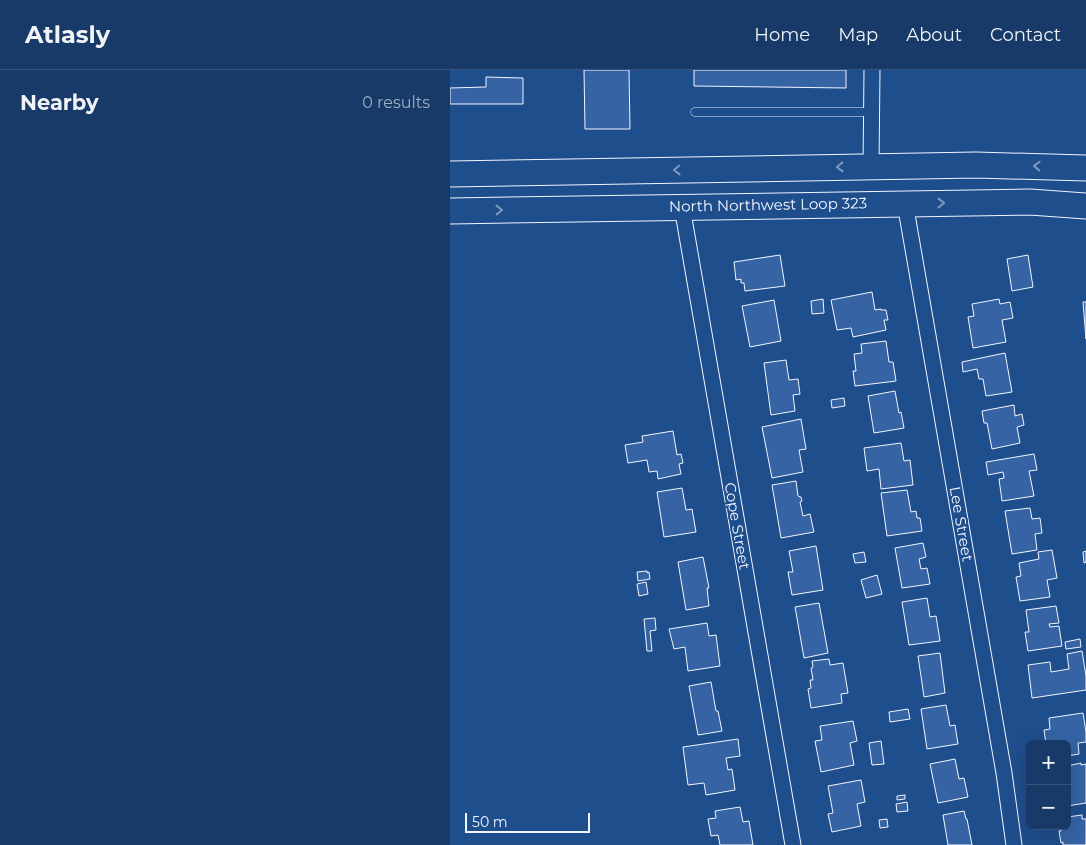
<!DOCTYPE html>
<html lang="en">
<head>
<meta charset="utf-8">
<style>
  :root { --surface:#173a69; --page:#244571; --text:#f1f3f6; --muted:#9eadc0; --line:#36547d }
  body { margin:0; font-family:Montserrat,sans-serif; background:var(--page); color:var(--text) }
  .controls { position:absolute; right:15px; bottom:15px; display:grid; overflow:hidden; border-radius:8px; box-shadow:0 5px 20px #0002 }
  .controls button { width:45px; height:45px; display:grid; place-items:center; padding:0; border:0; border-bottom:1px solid var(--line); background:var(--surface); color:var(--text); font:25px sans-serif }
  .scale { position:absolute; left:15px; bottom:12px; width:125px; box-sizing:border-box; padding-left:5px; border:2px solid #f2f6ff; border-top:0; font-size:14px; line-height:18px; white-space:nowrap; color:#f2f6ff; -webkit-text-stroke:4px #1f4e8c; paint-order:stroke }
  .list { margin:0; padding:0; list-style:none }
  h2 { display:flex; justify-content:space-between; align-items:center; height:65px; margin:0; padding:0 20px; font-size:21px }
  h2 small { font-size:16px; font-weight:400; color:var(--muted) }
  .map { position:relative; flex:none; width:636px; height:775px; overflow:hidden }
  header { display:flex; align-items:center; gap:30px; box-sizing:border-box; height:70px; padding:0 25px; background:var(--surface); border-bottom:1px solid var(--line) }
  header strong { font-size:24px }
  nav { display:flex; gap:28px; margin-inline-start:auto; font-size:18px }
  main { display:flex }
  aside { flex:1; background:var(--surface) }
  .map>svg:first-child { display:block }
  .building { fill:#3563a3; stroke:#f2f6ff }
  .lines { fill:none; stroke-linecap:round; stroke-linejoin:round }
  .service-casing { stroke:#f2f6ff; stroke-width:9 }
  .minor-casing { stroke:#f2f6ff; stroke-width:17 }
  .trunk-casing { stroke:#f2f6ff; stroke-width:27 }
  .service { stroke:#1f4e8c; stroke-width:8 }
  .minor { stroke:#1f4e8c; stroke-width:15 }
  .trunk { stroke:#1f4e8c; stroke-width:25 }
  .oneway { stroke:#7e9ac0 }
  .labels { text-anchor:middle; stroke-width:4; stroke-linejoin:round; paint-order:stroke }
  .street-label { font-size:15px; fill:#f2f6ff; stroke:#1f4e8c }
</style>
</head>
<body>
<header>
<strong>Atlasly</strong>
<nav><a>Home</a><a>Map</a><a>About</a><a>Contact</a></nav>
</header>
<main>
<aside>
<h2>Nearby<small>0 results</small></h2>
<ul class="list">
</ul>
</aside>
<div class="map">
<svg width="636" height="775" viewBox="0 0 636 775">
  <rect width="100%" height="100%" fill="#1f4e8c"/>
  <path class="building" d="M 134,0 L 179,0 L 180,59 L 135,59 Z
    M 244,0 L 396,0 L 396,18 L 244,16 Z
    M 36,7 L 73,8 L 73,34 L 0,34 L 0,18 L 36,17 Z
    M 330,185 L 335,216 L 295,221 L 294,213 L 291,213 L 291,209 L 286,210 L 284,192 Z
    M 578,185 L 583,217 L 562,221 L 557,189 Z
    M 422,222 L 425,240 L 431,239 L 431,240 L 436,240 L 438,250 L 434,250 L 436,260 L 403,267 L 401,258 L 387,260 L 381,230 Z
    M 373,229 L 374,243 L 362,244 L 361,231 Z
    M 549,229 L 550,234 L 560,232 L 563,248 L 552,250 L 556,272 L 523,278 L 518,247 L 524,246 L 522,234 Z
    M 324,230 L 331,271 L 300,277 L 292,236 Z
    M 633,232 L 636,232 L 636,269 Z
    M 436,271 L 439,292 L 443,292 L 446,311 L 405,316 L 403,301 L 406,301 L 404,284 L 412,283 L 411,274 Z
    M 555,283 L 562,322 L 536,326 L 533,309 L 529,309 L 527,299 L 513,302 L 512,292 Z
    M 336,290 L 339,310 L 348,309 L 350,324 L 343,325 L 345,341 L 321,345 L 314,293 Z
    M 445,321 L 449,343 L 451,342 L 454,358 L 424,363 L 418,326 Z
    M 394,328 L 395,336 L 382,338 L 381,330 Z
    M 564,335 L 565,346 L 572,344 L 574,355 L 567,357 L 570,373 L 542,379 L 537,353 L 534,353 L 532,341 Z
    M 351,349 L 356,379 L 349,380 L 353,402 L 322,408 L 312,357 Z
    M 223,361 L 227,385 L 231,384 L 233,393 L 229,394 L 231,404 L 208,409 L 207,401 L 199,402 L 197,390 L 178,393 L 175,375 L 193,372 L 192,366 Z
    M 451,373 L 454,391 L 460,390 L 463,415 L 431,419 L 429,399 L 417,401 L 414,378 Z
    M 584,384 L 587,400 L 579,401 L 584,426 L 552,431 L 549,409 L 554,408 L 553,402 L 538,405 L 536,392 Z
    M 346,411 L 348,426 L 351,427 L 352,431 L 350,432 L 353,446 L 360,444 L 364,462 L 331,468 L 322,415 Z
    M 232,418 L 236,440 L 242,439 L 246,462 L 214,467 L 207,422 Z
    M 457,420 L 461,442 L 466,441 L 467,448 L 470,448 L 472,461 L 437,466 L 431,423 Z
    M 580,438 L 582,449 L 590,448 L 592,463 L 585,464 L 587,480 L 562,484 L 555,441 Z
    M 473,473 L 476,487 L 469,489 L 471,499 L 477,498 L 480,514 L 452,518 L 445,478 Z
    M 366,476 L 373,520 L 342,525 L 338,502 L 343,502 L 339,481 Z
    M 602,480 L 607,508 L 597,510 L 600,527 L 570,531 L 566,507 L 571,506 L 569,493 L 589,489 L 588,482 Z
    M 636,481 L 636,492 L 634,493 L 633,482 Z
    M 414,482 L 416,492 L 405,493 L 403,484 Z
    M 253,487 L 259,518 L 257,518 L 259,536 L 236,540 L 228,492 Z
    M 197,501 L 197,503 L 199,502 L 200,509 L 188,511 L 187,502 Z
    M 427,505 L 432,524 L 416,528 L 411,510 Z
    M 196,512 L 198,524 L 189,526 L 187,514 Z
    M 477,528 L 480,547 L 486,546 L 490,571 L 459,575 L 452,532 Z
    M 369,533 L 378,583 L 354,588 L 345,537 Z
    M 606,536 L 609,553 L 599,554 L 600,557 L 609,556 L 612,576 L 578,581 L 575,562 L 579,562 L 576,540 Z
    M 205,548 L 206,560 L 200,561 L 202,581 L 197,581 L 194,549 Z
    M 257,553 L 259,566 L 266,565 L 270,596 L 238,601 L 235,577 L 224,579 L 219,559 Z
    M 630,569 L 631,577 L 616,579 L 615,572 Z
    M 632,581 L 636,606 L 636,620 L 582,628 L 578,595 L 600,592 L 601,602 L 619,599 L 617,584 Z
    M 490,583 L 495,623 L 474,627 L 468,586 Z
    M 379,589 L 380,595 L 393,593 L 398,623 L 391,624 L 392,633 L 361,638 L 358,619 L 361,618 L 360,610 L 363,610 L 361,598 L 363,597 L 362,591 Z
    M 261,612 L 266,641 L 268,641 L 272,661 L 248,665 L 239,616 Z
    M 496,635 L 500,656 L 505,655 L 508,674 L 477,679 L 471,639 Z
    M 458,639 L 460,649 L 440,652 L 439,642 Z
    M 633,643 L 636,662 L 636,672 L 628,673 L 629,684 L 617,686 L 617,674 L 596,674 L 594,660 L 600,659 L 599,648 Z
    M 403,651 L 407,671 L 400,673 L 404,695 L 371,702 L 365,671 L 372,670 L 370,656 Z
    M 288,669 L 290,686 L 276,688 L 278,700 L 282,699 L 285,720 L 256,725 L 254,713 L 238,715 L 233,677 Z
    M 431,671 L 434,694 L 422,695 L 419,673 Z
    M 505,689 L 509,709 L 514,708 L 518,727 L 488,733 L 480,694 Z
    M 631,693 L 631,695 L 636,694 L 636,733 L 617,736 L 617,696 Z
    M 411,710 L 415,732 L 407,734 L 411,756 L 382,762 L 378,744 L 383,743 L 378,716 Z
    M 455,725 L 455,729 L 447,730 L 447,726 Z
    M 457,732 L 458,741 L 447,742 L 446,734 Z
    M 290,737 L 293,752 L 299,751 L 303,775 L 270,775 L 268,765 L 261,766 L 258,749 L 266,748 L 265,741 Z
    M 514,741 L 516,749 L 517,749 L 522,775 L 498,775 L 493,745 Z
    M 632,745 L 632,749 L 636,749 L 636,775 L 613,775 L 613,772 L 611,773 L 609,761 L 611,761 L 610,756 L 617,756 L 617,747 Z
    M 437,749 L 438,757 L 430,758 L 429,750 Z"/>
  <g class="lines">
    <defs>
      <path id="service" d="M 245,42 L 421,42"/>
      <path id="minor" d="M 421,97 L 422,0
        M 455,133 L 554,703 L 564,775
        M 232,137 L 343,775"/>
      <path id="trunk" d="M 0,104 L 526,95 L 636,98
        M 0,141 L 580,132 L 636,136"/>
    </defs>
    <use href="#service" class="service-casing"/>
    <use href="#minor" class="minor-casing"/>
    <use href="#trunk" class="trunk-casing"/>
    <use href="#service" class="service"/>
    <use href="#minor" class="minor"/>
    <use href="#trunk" class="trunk"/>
  </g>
  <defs><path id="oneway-chevron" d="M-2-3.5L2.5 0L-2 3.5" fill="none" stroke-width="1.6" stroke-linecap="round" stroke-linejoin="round" transform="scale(1.25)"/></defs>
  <g class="oneway">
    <use href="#oneway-chevron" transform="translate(587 96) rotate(-178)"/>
    <use href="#oneway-chevron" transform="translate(390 97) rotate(179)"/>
    <use href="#oneway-chevron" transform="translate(227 100) rotate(179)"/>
    <use href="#oneway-chevron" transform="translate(491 133)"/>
    <use href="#oneway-chevron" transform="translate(49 140) rotate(-1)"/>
  </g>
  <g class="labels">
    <g class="street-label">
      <text transform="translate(318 135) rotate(-1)" y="5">North Northwest Loop 323</text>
      <text transform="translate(511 454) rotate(80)" y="5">Lee Street</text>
      <text transform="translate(287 456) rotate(80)" y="5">Cope Street</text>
    </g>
  </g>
</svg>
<div class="controls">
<button>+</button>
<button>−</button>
</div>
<div class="scale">50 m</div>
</div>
</main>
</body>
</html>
